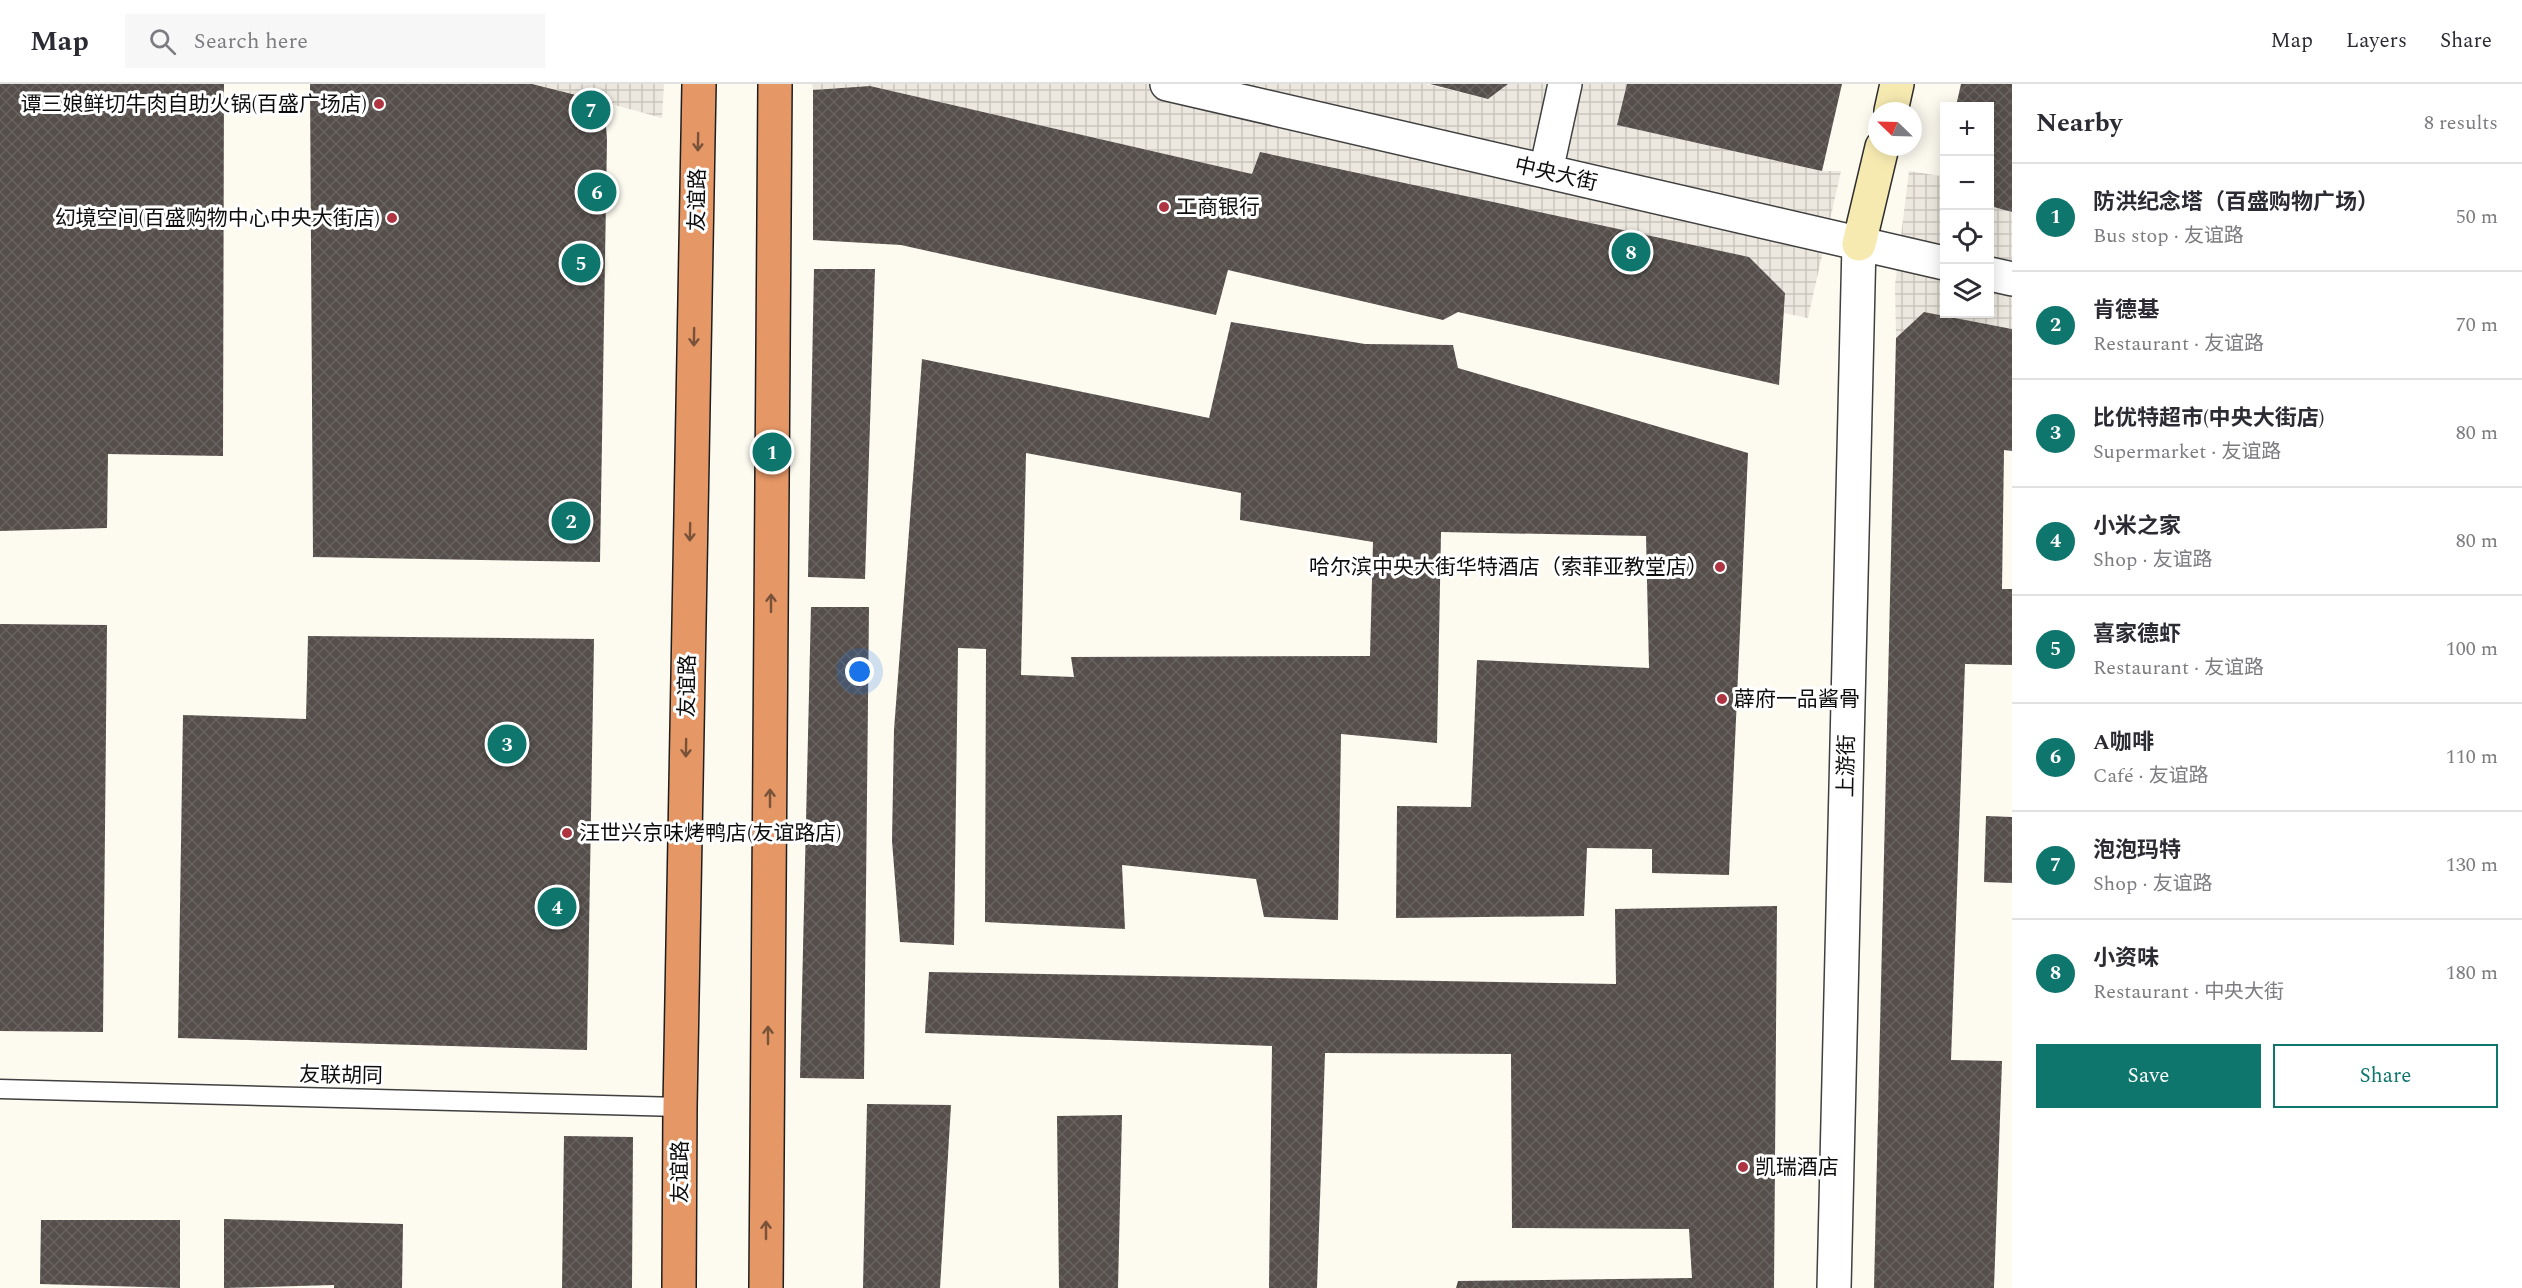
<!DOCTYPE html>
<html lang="en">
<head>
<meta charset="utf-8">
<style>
  :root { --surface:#fff; --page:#f7f7f7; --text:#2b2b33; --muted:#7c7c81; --line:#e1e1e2; --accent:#0f766e }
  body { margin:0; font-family:Spectral,"Noto Sans SC",serif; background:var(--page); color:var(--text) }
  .controls { position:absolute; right:18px; top:18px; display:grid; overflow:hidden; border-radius:0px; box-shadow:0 3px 15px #0003 }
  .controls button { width:54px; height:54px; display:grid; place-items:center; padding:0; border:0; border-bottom:2px solid var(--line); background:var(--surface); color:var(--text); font:30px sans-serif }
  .compass { position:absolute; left:1868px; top:18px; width:54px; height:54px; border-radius:50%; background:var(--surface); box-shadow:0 3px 15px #0003; rotate:293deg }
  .you { position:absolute; left:860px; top:588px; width:21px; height:21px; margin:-15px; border:4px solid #fff; border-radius:50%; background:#1a73e8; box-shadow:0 0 0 9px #1a73e833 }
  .badge { display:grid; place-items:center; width:39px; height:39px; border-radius:50%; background:var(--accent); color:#fff; font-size:20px; font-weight:700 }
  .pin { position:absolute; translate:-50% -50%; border:3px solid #fff; box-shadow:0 2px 6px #0006 }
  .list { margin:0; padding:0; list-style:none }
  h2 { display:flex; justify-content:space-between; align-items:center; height:78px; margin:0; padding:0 24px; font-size:26px }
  h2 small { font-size:20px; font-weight:400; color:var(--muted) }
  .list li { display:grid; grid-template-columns:39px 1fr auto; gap:18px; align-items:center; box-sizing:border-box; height:108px; padding:0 24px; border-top:2px solid var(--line) }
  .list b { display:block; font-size:22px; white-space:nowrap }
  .list p { margin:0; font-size:20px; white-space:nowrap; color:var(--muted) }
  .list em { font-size:20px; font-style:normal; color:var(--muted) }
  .actions { display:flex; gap:12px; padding:18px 24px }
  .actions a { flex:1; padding:14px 0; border:2px solid var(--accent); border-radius:0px; text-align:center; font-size:21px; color:var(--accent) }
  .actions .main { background:var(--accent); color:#fff }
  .icon { flex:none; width:33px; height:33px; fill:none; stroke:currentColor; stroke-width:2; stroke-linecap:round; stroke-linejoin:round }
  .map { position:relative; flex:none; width:2012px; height:1204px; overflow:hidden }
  header { display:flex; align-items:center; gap:36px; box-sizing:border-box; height:84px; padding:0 30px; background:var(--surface); border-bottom:2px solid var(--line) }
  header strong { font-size:28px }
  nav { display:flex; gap:33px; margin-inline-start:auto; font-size:21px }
  .search { width:420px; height:54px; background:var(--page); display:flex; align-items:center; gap:15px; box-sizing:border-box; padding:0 21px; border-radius:0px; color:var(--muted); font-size:22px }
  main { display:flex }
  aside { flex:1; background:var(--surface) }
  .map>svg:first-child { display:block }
  .plaza { fill:url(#plaza-grid) }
  .building { fill:url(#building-cross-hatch); fill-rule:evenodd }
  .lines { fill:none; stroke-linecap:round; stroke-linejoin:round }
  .lane-casing { stroke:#404040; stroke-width:21 }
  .street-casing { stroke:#404040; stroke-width:36 }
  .secondary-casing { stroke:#2f2f2f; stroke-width:36 }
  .highway-casing { stroke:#1e1e1e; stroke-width:36 }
  .lane { stroke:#fff; stroke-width:18 }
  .street { stroke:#fff; stroke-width:33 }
  .secondary { stroke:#f7eab1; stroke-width:33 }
  .highway { stroke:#e59766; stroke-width:33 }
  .oneway { stroke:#79523a }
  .poi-dot { fill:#af3442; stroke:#fff; stroke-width:2 }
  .labels { text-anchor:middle; stroke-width:6; stroke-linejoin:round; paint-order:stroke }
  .poi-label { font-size:21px; fill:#0d0d0d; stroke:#fff; text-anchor:start }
  .street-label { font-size:21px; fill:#0d0d0d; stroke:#fff }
</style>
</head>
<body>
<header>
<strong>Map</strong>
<div class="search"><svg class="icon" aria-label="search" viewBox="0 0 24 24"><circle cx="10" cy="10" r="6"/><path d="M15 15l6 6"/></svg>Search here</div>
<nav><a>Map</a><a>Layers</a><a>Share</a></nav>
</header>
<main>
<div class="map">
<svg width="2012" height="1204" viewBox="0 0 2012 1204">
  <defs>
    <pattern id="plaza-grid" width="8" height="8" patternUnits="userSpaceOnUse" patternTransform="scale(1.5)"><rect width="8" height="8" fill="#ede8df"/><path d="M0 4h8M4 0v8" fill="none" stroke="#cac6be"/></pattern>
    <pattern id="building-cross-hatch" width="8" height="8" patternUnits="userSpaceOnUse" patternTransform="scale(1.5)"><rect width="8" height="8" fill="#554e4b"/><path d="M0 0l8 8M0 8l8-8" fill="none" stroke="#686360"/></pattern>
  </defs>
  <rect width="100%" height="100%" fill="#fdfaf0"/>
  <path class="plaza" d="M 532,0 L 664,0 L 662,34 L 604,18 Z
    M 812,0 L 1426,0 L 1488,15 L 1508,0 L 1627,0 L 1618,41 L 1822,87 L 1841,87 L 1808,234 L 1784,229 L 1785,209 L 1749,173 L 1252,90 L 870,2 L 813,6 Z
    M 1909,87 L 1941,92 L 1944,97 L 1944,230 L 1990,230 L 1990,122 L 2012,128 L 2012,245 L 1924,228 L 1896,254 L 1895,201 Z"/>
  <path class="building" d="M 0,0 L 224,0 L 223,372 L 108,370 L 107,444 L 0,447 Z
    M 310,0 L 532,0 L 604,18 L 607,55 L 600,478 L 313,473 Z
    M 1430,0 L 1508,0 L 1488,15 Z
    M 1627,0 L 1842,0 L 1822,87 L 1617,41 Z
    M 1961,0 L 2012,0 L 2012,128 L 1990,122 L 1990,22 L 1956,22 Z
    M 870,2 L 1252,90 L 1260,68 L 1749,173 L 1785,209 L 1779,301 L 1458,228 L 1443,236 L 1228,186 L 1216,231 L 901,161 L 813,156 L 813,6 Z
    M 814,185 L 875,185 L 865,495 L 808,493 Z
    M 1924,228 L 2012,245 L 2012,367 L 2004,366 L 2002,505 L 2012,505 L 2012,581 L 1965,580 L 1951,976 L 2002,977 L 1994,1204 L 1874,1204 L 1896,254 Z
    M 1231,238 L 1365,260 L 1453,261 L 1458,284 L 1748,369 L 1729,791 L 1652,789 L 1652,765 L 1587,764 L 1584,832 L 1396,834 L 1397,722 L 1471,723 L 1477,576 L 1649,584 L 1646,452 L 1441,448 L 1437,659 L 1341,650 L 1338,836 L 1264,833 L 1256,795 L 1122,781 L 1125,845 L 985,838 L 986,565 L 958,564 L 954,861 L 900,858 L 892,757 L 894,646 L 922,275 L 1209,334 ZM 1026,369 L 1241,409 L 1240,436 L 1373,458 L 1370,572 L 1071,573 L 1074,593 L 1021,591 Z
    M 811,523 L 869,523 L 864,995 L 800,994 Z
    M 0,540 L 107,541 L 103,948 L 0,947 Z
    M 308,552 L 594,555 L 587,966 L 178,954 L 183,631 L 306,635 Z
    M 1986,732 L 2012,733 L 2012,799 L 1984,798 Z
    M 1777,822 L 1774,1204 L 1456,1204 L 1458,1197 L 1692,1194 L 1689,1145 L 1512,1144 L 1511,970 L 1325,969 L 1317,1204 L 1269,1204 L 1272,962 L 925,949 L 929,888 L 1616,900 L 1615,825 Z
    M 867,1020 L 951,1021 L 940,1204 L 863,1204 Z
    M 1122,1031 L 1118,1204 L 1059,1204 L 1057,1032 Z
    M 564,1052 L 633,1053 L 632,1204 L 562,1204 Z
    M 224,1135 L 403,1140 L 402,1204 L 334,1204 L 334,1201 L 224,1204 Z
    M 41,1136 L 180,1136 L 180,1204 L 40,1200 Z"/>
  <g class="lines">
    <defs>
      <path id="lane" d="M 0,1005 L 680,1023"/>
      <path id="street" d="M 1167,0 L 1944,179
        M 1546,87 L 1565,0
        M 1990,190 L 2012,195
        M 1834,1204 L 1859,160"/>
      <path id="secondary" d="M 1891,27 L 1897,0
        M 1859,160 L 1882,63"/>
      <path id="highway" d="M 679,1204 L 680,1023 L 699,0
        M 766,1204 L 775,0"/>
    </defs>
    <use href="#lane" class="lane-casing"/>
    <use href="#street" class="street-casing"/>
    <use href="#secondary" class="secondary-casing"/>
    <use href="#highway" class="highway-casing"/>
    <use href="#lane" class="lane"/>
    <use href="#street" class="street"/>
    <use href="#secondary" class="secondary"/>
    <use href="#highway" class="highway"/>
  </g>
  <defs><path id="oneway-shaft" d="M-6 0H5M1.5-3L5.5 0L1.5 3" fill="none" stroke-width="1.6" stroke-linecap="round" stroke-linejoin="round" transform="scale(1.5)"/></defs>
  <g class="oneway">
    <use href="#oneway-shaft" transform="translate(698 58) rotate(91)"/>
    <use href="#oneway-shaft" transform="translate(694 253) rotate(91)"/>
    <use href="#oneway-shaft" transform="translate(690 448) rotate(91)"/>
    <use href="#oneway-shaft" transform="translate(771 519) rotate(-90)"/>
    <use href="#oneway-shaft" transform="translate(686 664) rotate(91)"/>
    <use href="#oneway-shaft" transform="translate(770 714) rotate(-90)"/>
    <use href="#oneway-shaft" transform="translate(768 951) rotate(-90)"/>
    <use href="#oneway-shaft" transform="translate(766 1146) rotate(-90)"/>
  </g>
  <g class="poi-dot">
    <circle cx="379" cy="20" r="6"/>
    <circle cx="1164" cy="123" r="6"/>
    <circle cx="392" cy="134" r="6"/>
    <circle cx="1720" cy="483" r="6"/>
    <circle cx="1722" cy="615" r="6"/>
    <circle cx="567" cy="749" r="6"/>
    <circle cx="1743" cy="1083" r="6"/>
  </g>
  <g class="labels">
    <g class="poi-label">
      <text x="367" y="27" text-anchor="end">谭三娘鲜切牛肉自助火锅(百盛广场店)</text>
      <text x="1176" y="130">工商银行</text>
      <text x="380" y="141" text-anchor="end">幻境空间(百盛购物中心中央大街店)</text>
      <text x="1708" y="490" text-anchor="end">哈尔滨中央大街华特酒店（索菲亚教堂店）</text>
      <text x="1734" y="622">薜府一品酱骨</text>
      <text x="579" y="756">汪世兴京味烤鸭店(友谊路店)</text>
      <text x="1755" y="1090">凯瑞酒店</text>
    </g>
    <g class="street-label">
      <text transform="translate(1556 90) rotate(13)" y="7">中央大街</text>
      <text transform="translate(697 116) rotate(-89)" y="7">友谊路</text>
      <text transform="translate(687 602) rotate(-89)" y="7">友谊路</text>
      <text transform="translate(1846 682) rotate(-89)" y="7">上游街</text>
      <text transform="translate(341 991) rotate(1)" y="7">友联胡同</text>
      <text transform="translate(680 1088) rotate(-90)" y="7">友谊路</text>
    </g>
  </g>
</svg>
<div class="controls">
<button>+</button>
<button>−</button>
<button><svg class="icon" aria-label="locate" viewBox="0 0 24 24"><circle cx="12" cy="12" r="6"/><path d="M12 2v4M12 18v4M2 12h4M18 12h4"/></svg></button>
<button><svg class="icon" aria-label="layers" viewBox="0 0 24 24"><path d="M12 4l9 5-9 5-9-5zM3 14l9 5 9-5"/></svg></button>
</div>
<svg class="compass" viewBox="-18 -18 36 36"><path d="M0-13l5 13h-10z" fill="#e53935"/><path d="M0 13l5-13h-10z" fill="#7c7c81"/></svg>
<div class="you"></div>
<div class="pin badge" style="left:772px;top:368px">1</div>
<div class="pin badge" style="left:571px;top:437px">2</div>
<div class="pin badge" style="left:507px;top:660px">3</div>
<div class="pin badge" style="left:557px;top:823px">4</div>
<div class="pin badge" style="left:581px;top:179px">5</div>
<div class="pin badge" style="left:597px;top:108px">6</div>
<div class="pin badge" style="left:591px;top:26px">7</div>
<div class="pin badge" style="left:1631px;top:168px">8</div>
</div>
<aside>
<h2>Nearby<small>8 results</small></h2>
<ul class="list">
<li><span class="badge">1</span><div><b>防洪纪念塔（百盛购物广场）</b><p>Bus stop · 友谊路</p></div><em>50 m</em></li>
<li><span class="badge">2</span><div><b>肯德基</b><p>Restaurant · 友谊路</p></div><em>70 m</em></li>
<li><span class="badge">3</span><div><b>比优特超市(中央大街店)</b><p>Supermarket · 友谊路</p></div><em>80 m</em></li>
<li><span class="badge">4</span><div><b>小米之家</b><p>Shop · 友谊路</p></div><em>80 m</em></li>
<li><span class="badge">5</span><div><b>喜家德虾</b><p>Restaurant · 友谊路</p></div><em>100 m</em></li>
<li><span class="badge">6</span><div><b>A咖啡</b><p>Café · 友谊路</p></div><em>110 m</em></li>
<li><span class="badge">7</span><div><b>泡泡玛特</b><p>Shop · 友谊路</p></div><em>130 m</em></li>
<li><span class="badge">8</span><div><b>小资味</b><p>Restaurant · 中央大街</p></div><em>180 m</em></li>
</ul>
<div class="actions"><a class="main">Save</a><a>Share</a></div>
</aside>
</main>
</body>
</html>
